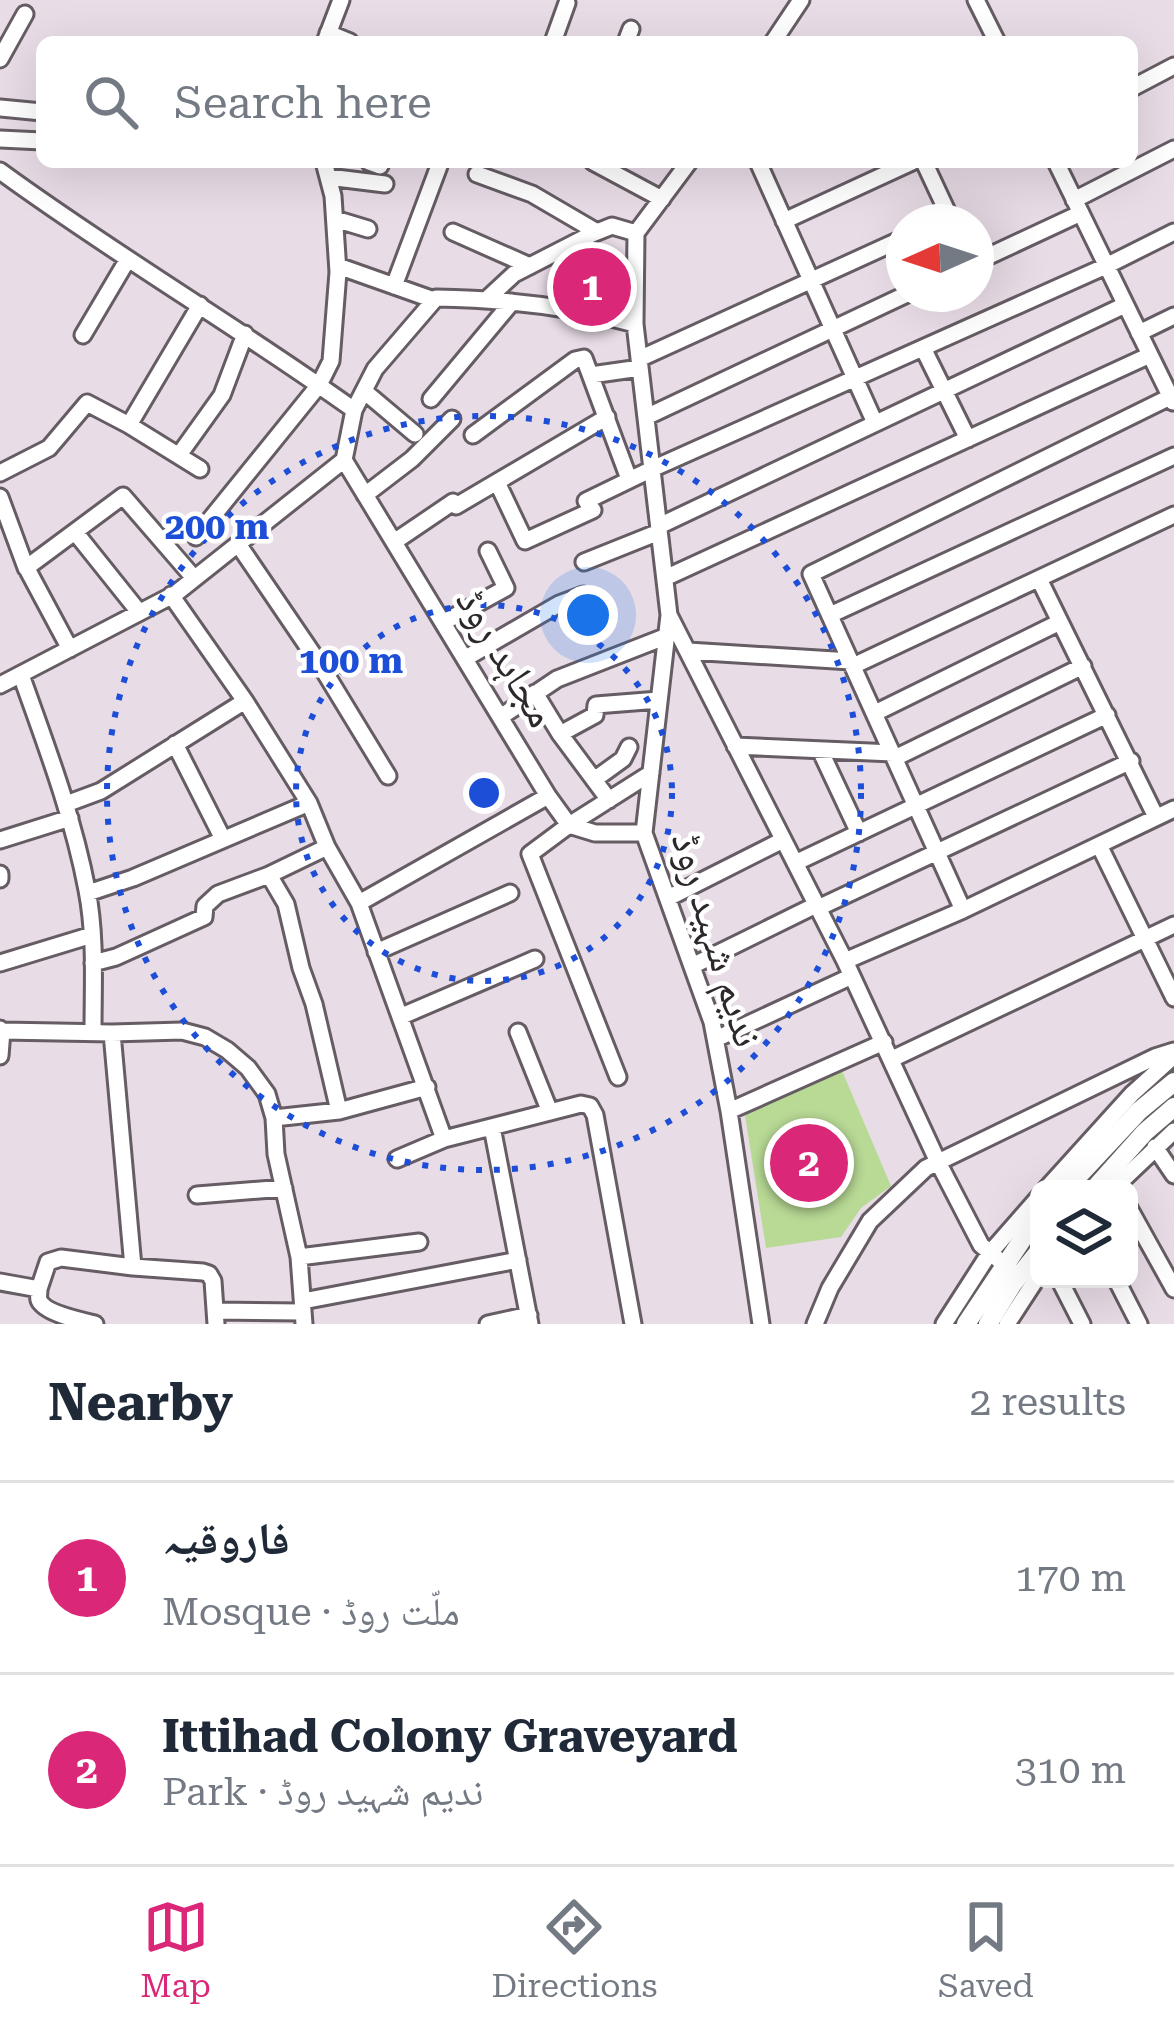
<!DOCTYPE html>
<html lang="en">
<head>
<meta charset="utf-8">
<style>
  :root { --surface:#fff; --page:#f6f6f7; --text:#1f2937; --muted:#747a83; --line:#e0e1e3; --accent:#db2777 }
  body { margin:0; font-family:"Roboto Serif","Noto Naskh Arabic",serif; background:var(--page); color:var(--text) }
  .controls { position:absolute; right:36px; bottom:36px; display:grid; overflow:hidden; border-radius:18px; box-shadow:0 12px 48px #0002 }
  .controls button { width:108px; height:108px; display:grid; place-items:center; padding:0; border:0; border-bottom:3px solid var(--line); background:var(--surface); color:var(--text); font:60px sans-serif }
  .compass { position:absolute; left:886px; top:204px; width:108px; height:108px; border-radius:50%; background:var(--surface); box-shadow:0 12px 48px #0002; rotate:267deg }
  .you { position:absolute; left:588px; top:615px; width:42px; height:42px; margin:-30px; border:9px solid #fff; border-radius:50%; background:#1a73e8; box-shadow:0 0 0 18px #1a73e833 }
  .badge { display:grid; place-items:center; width:78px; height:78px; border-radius:50%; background:var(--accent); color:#fff; font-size:39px; font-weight:700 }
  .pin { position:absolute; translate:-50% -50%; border:6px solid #fff; box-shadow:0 3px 12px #0006 }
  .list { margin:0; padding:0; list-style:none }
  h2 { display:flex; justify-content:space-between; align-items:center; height:156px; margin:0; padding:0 48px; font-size:51px }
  h2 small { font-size:39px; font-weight:400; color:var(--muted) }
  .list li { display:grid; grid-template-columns:78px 1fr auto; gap:36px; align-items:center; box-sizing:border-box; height:192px; padding:0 48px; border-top:3px solid var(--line) }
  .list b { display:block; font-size:45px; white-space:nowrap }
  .list p { margin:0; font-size:39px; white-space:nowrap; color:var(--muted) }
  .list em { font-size:39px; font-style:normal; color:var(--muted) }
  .icon { flex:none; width:66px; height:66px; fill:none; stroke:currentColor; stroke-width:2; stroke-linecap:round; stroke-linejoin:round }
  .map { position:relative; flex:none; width:1174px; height:1324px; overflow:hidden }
  .search { position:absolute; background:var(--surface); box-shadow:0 12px 48px #0002; left:36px; right:36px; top:36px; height:132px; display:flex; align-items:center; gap:30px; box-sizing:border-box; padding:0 42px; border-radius:18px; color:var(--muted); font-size:45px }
  .sheet { height:540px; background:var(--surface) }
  nav { display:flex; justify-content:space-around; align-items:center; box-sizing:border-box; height:168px; border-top:3px solid var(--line); background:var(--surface); font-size:33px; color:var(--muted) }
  nav a { display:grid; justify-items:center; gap:6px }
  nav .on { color:var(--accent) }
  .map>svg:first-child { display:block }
  .green { fill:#b8da95 }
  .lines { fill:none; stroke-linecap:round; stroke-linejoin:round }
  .minor-casing { stroke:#655c64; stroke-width:21 }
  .major-casing { stroke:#655c64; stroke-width:24 }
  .minor { stroke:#fff; stroke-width:15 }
  .major { stroke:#fff; stroke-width:18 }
  .ring { fill:none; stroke:#1d4ed8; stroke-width:6; stroke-dasharray:6 12 }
  .labels { text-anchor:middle; stroke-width:9; stroke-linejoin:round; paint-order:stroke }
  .street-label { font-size:42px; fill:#2c282c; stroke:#fff }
  .centre { fill:#1d4ed8; stroke:#fff; stroke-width:6 }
  .ring-label { font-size:36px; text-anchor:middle; font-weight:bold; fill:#1d4ed8; stroke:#fff; stroke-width:9; stroke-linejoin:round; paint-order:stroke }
</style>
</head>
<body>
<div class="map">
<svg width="1174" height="1324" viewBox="0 0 1174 1324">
  <rect width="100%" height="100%" fill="#e8dce7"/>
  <path class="green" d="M 840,1066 L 891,1186 L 861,1208 L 841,1237 L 766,1248 L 743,1103 Z"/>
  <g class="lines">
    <defs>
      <path id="minor" d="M 976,0 L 997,42
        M 328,33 L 350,42
        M 325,42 L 341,0
        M 553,42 L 567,3
        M 626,42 L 631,29
        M 773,42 L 801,0
        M 0,59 L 25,14
        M 1132,88 L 1174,66
        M 0,108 L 42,112
        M 0,139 L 42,141
        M 369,162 L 380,166
        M 593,162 L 662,199
        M 689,162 L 636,233 L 635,324 L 669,615 L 644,833 L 712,1022 L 729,1111 L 761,1324
        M 758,162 L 875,423
        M 924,162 L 952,222
        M 1056,162 L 1173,402
        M 0,171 C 115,255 238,327 354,410
        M 477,174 L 532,194 L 597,232
        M 328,177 L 385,184
        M 1074,200 L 1174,149
        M 335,219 L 368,229
        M 784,221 L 912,162
        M 453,232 L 530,266
        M 976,262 L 1081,213
        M 338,266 L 434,300
        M 394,286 L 439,166
        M 487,299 L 514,274 L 592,234 L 612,226 L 636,233
        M 1139,333 L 1174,316
        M 83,335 L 128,259
        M 923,348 L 968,439
        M 639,359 L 904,238
        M 591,375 L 640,368
        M 364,391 L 415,434
        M 431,399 L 512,302
        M 646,417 L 907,294
        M 129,425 L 200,305
        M 473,435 L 575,360 L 584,358 L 629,479
        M 179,455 L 222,395 L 245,334
        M 344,460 L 548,796 L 569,825 L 595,833 L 644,833
        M 0,473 L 49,448 L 87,403 L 129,425 L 200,469
        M 497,482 L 525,541 L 593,510 L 586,501 L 652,469 L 1106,266 L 1174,232
        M 365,495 L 412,459 L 452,419
        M 0,497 L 25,565 L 70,649
        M 659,526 L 1125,305
        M 75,532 L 139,612
        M 196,537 L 319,385 L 331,361 L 338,272 L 333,196 L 324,162
        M 394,542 L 453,502 L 456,506 L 607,417
        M 238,544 L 321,666 L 388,776
        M 584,562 L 659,532
        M 26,568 L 123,496 L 194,578
        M 665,578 L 1150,355
        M 1039,579 L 1156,817
        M 171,595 L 245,701 L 309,803 L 327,847 L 359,903 L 444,1139
        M 669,615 L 845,961 L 938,1162 L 981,1245 L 1012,1271
        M 830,615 L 1174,456
        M 444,622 L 506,588 L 488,551
        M 688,651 L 851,661
        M 466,658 L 559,604 L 583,595
        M 853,666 L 1174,515
        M 21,675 C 46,745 73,816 87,890 C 96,936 93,984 93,1031
        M 0,685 L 175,594 L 344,460 L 354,410 L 375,369 L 436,298 C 503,299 570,306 635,324
        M 535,693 L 560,734 L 609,800
        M 875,713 L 1060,622
        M 502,716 L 557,679 L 667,636
        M 560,734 L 595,715 L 596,705 L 659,700
        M 175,744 L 223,839
        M 735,746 L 893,753
        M 820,750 L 859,833
        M 895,758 L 1083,666
        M 594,780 L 623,759 L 629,747
        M 66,804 L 101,791 L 245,701
        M 0,840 L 70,818
        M 1099,845 L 1174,998
        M 795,863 L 1107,715
        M 0,874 L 0,879
        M 269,875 L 327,847
        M 88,893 L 133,878 L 309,803
        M 668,898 L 783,840
        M 359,903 L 548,796
        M 818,908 L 1131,761
        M 963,910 L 811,574 L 1170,397
        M 376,952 L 510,893
        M 845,961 L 963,910 L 1174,809
        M 0,963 L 92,935
        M 93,963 L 116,957 L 204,917 L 205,906 L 218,894 L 269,875 L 286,904 L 301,968 L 314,1004 L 339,1111
        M 692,966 L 816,905
        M 402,1016 L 535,959
        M 0,1029 L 2,1031 L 112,1033 L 182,1031 L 205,1037 L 227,1050 L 248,1068 L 267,1094 L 274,1118 L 276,1154 L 299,1257 L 304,1324
        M 518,1032 L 550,1112
        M 112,1033 L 133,1267
        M 716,1039 L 852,976
        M 0,1056 L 2,1031
        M 892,1059 L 1174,925
        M 618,1077 L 530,854 L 569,825 L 651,773
        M 729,1111 L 884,1042
        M 274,1118 L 339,1111 L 427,1087
        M 492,1127 L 530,1324
        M 1155,1147 L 1174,1175
        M 397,1159 L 444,1139 L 581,1104 L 590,1106 L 595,1115 L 633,1324
        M 1046,1189 L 1132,1094 L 1174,1056
        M 1113,1189 L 1174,1131
        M 197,1195 L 284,1188
        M 1129,1208 L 1174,1289
        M 299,1257 L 419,1242
        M 1059,1279 L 1082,1324
        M 1116,1279 L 1139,1324
        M 0,1282 L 39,1289 C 39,1293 38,1297 39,1300 C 44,1313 82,1321 95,1324
        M 39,1289 L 48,1262 L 61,1258 L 133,1267 L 203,1272 L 209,1274 L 213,1281 L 216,1324
        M 303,1301 L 518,1260
        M 216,1311 L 302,1312
        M 488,1324 L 529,1315
        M 815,1324 L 830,1288 L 870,1221 L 926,1168 L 1155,1057 L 1174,1051
        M 944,1324 L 989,1254 L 1039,1197
        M 1007,1324 L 1039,1275"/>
      <path id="major" d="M 1066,1189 L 1139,1111 L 1174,1082
        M 1094,1189 L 1145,1132 L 1174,1107
        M 966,1324 L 1024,1237 L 1039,1219
        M 988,1324 L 1012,1285 L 1039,1251"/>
    </defs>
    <use href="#minor" class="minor-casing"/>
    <use href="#major" class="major-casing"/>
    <use href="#minor" class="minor"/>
    <use href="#major" class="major"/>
  </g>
  <g class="ring">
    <circle cx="484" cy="793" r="188"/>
    <circle cx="484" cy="793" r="377"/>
  </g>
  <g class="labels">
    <g class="street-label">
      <text transform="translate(507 657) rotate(59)" y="15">مجاہد روڈ</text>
      <text transform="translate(718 939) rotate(73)" y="15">ندیم شہید روڈ</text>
    </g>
  </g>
  <circle cx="484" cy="793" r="18" class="centre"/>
  <g class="ring-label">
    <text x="217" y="539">200 m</text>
    <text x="351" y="673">100 m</text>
  </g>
</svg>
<div class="controls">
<button><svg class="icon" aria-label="layers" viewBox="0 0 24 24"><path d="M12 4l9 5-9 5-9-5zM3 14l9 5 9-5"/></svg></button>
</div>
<svg class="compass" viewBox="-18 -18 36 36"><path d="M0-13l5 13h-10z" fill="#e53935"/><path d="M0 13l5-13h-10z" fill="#747a83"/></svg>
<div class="you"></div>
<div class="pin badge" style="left:592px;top:287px">1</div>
<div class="pin badge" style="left:809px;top:1163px">2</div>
<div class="search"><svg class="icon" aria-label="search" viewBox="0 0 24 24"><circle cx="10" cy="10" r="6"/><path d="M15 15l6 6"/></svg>Search here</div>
</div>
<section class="sheet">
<h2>Nearby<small>2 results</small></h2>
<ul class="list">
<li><span class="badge">1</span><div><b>فاروقیہ</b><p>Mosque · ملّت روڈ</p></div><em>170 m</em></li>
<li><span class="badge">2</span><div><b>Ittihad Colony Graveyard</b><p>Park · ندیم شہید روڈ</p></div><em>310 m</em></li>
</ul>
</section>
<nav>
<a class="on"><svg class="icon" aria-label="map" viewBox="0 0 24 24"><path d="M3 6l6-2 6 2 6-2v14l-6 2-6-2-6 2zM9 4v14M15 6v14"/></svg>Map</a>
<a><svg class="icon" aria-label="directions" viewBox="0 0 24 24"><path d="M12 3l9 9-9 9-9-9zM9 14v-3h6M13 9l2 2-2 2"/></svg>Directions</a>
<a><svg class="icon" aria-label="saved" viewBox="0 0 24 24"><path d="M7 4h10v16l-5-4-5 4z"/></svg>Saved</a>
</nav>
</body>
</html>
